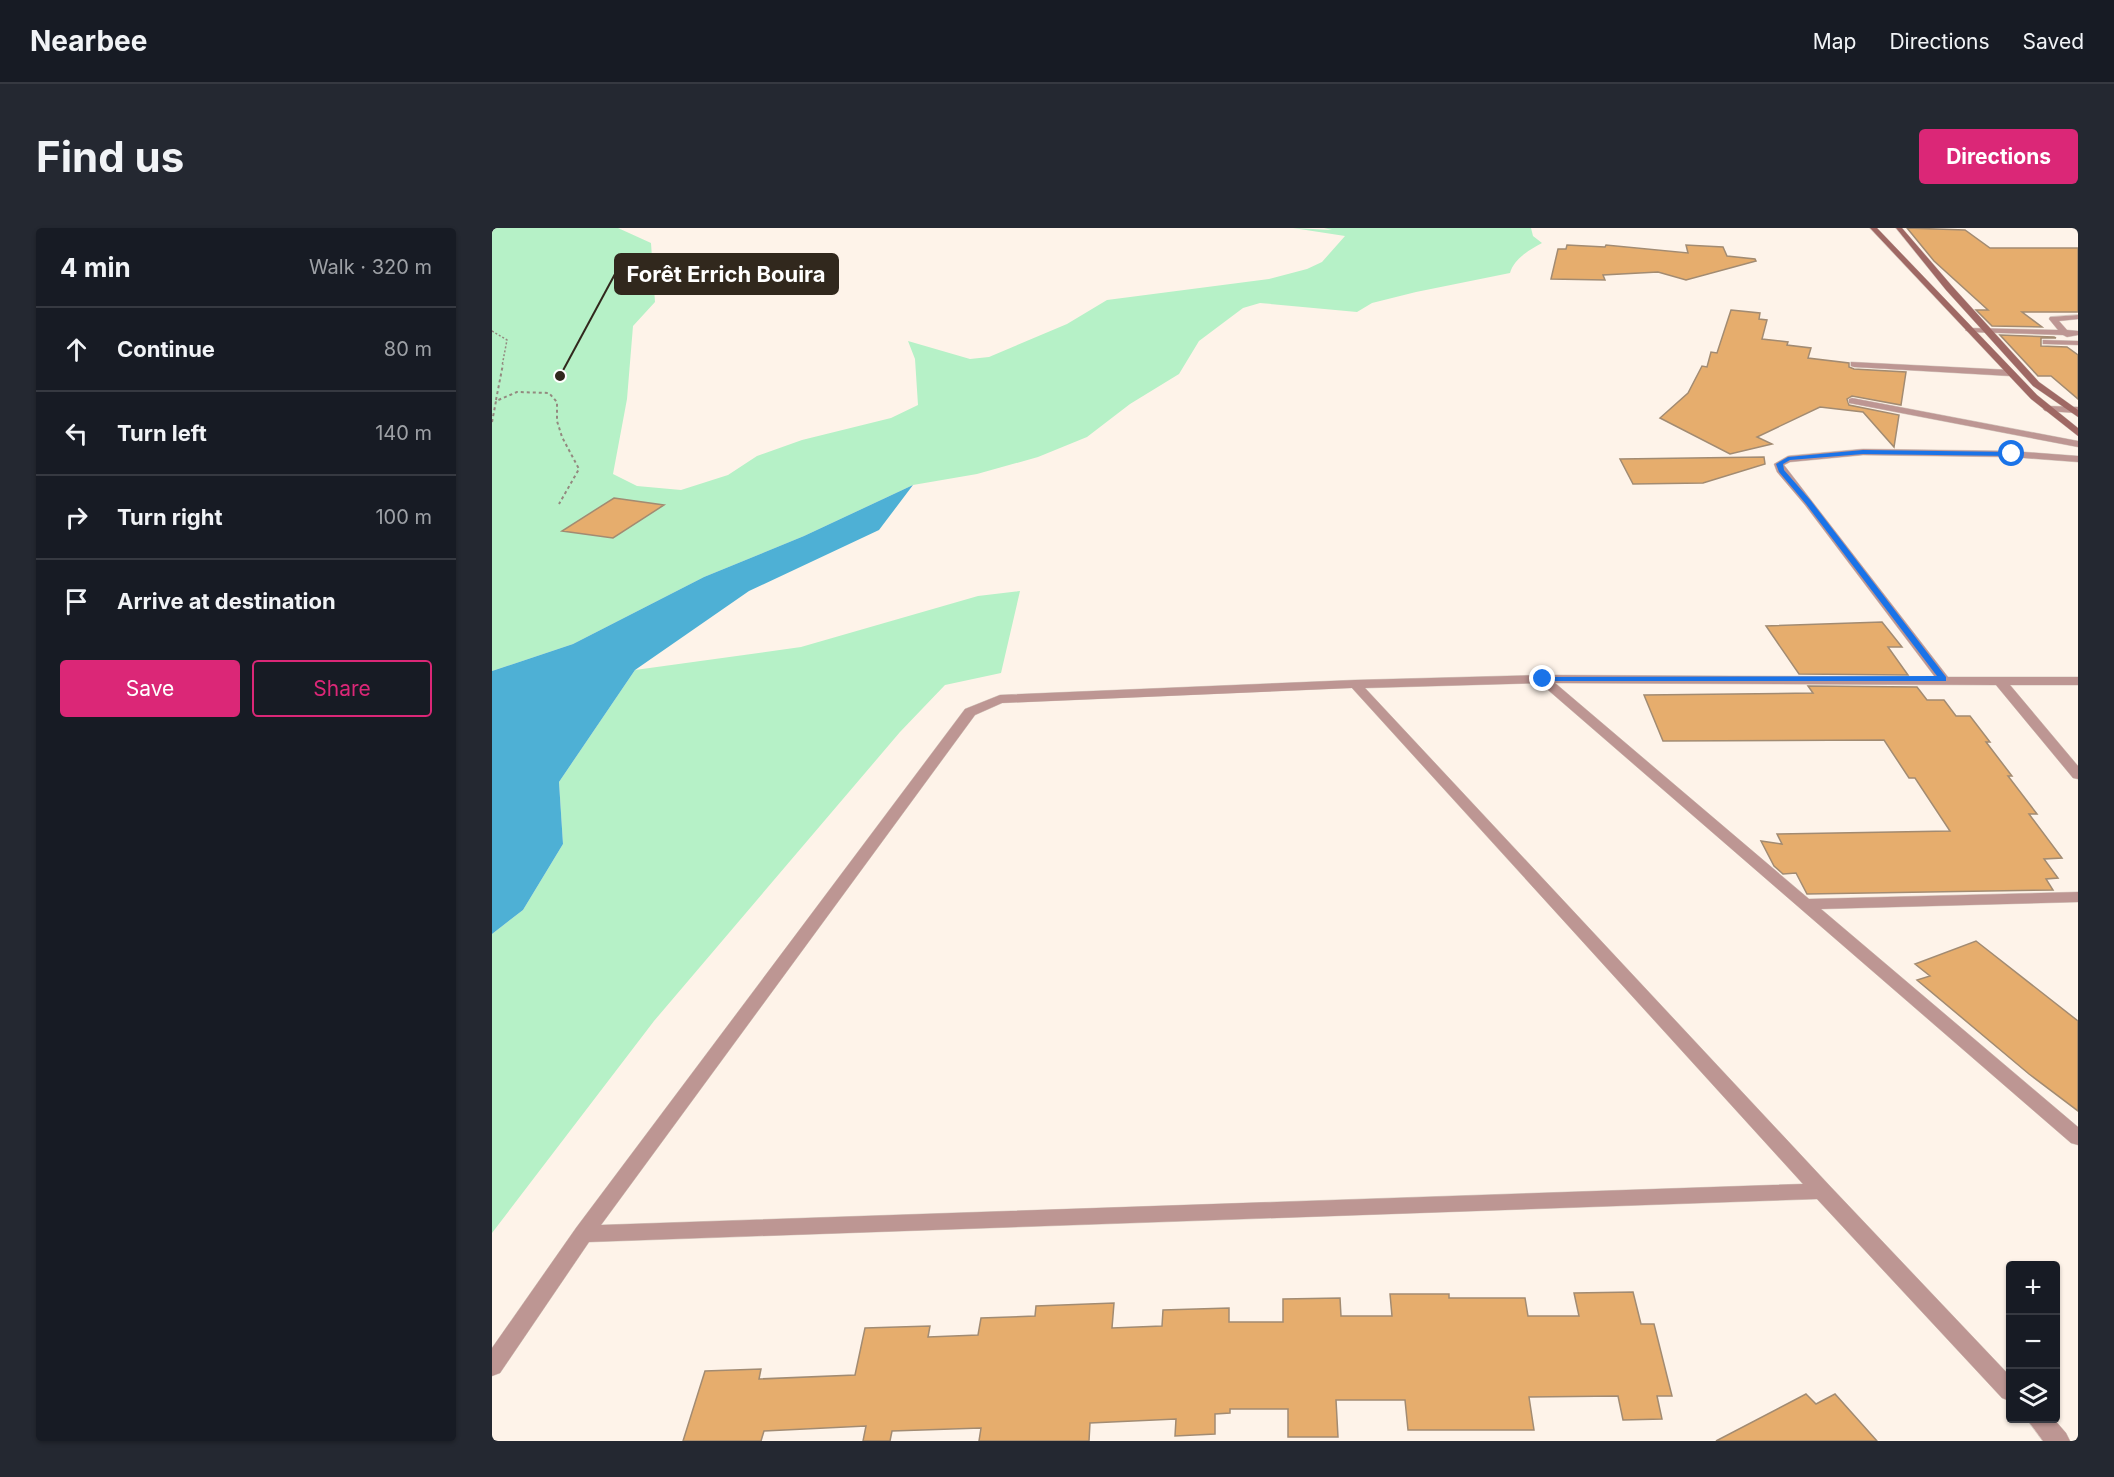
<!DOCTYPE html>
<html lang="en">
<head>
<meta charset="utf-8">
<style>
  :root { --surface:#171b24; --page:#242831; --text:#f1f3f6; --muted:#9ea1a6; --line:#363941; --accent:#db2777 }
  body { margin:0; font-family:Inter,sans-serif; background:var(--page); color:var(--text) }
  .controls { position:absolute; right:18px; bottom:18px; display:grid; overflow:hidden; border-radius:6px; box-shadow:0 2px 4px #0004 }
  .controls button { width:54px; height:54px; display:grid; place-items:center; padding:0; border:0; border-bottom:2px solid var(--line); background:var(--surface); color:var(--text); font:30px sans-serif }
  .stop { position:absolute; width:18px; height:18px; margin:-14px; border:4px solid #1a73e8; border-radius:50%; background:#fff }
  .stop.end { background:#1a73e8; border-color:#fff; box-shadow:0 2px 6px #0008 }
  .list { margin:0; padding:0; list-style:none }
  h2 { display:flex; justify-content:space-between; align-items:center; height:78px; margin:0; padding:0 24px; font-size:26px }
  h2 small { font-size:20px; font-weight:400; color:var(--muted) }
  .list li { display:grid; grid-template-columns:39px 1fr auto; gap:18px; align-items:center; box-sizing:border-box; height:84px; padding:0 24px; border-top:2px solid var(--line) }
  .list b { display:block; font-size:22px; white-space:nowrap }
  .list em { font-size:20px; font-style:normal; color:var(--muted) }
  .actions { display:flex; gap:12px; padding:18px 24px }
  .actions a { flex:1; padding:14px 0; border:2px solid var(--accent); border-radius:6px; text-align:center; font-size:21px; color:var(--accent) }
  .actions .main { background:var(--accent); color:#fff }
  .icon { flex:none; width:33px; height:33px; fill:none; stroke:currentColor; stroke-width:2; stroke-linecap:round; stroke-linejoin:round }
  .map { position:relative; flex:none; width:1586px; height:1213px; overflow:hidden; border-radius:6px }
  header { display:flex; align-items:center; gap:36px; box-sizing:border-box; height:84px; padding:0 30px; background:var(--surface); border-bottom:2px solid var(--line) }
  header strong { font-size:28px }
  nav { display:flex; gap:33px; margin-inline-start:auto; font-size:21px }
  .intro { display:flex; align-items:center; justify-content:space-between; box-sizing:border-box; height:144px; padding:0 36px }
  h1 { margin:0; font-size:42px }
  .button { padding:15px 27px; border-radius:6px; background:var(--accent); color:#fff; font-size:21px; font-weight:700 }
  main { display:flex; gap:36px; padding:0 36px }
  aside { flex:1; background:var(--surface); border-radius:6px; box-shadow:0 2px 4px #0004 }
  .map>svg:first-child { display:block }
  .green { fill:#b6f1c7 }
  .water { fill:#4eb0d5 }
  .building { fill:#e6ad6d; stroke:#a28b72; stroke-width:1.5 }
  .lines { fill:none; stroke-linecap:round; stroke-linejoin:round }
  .lane-casing { stroke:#d9cec4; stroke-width:1 }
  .street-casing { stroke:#d9cec4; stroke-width:1 }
  .secondary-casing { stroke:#d9cec4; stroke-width:1 }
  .path-far1 { stroke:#93897f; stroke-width:1.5; stroke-dasharray:2 2; stroke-linecap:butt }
  .path { stroke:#93897f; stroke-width:2; stroke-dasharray:3 3; stroke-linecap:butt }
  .lane { fill:#bd9693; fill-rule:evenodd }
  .street { fill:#bd9693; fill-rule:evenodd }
  .secondary { fill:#9f6864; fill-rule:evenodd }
  .route { fill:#1a73e8 }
  .leader { fill:none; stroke:#31281d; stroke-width:2 }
  .callout-dot { fill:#31281d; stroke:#fff; stroke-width:2 }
  .callout { fill:#31281d; stroke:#31281d; stroke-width:2 }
  .callout-label { font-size:22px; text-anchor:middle; font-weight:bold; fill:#fff }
</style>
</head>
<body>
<header>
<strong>Nearbee</strong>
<nav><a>Map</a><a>Directions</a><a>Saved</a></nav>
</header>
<div class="intro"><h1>Find us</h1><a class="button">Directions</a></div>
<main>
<aside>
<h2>4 min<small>Walk · 320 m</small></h2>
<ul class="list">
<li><svg class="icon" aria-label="ahead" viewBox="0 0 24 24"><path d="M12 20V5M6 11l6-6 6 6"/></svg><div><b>Continue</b></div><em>80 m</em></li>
<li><svg class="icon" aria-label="left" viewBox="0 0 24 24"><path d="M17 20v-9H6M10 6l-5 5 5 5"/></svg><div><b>Turn left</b></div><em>140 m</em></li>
<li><svg class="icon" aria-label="right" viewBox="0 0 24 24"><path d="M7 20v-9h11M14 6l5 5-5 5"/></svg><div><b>Turn right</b></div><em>100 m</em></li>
<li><svg class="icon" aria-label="arrive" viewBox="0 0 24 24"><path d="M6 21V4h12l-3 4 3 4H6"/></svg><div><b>Arrive at destination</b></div></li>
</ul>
<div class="actions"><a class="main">Save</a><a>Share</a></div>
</aside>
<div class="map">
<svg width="1586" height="1213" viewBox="0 0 1586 1213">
  <rect width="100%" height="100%" fill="#fef3e9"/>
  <path class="green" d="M 0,0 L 126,0 L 159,15 L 163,74 L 141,98 L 135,171 L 121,246 L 145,258 L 189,262 L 236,247 L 265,228 L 310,212 L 399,190 L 426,177 L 423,131 L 416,113 L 478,131 L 497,129 L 575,96 L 615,72 L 777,51 L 815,41 L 830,34 L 853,8 L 801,0 L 840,2 L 832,0 L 1039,0 L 1041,8 L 1050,15 C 1037,22 1022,31 1018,45 L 924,64 L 880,75 L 865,84 L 768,75 L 751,80 L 707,113 L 687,146 L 638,176 L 595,209 L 546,229 L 485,246 L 421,257 L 312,308 L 212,349 L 81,416 L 0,443 Z
    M 528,363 L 509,445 L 453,457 L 408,504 L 162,793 L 0,1005 L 0,706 L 31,682 L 71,616 L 67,554 L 143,442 L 309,419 L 486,368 Z"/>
  <path class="water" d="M 421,257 L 387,302 L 257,363 L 143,442 L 67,554 L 71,616 L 31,682 L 0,706 L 0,443 L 81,416 L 212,349 L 312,308 Z"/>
  <path class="building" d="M 1415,0 L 1473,2 L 1498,20 L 1586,20 L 1586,84 L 1530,84 L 1550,99 L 1500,98 L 1484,82 L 1496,82 L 1442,33 Z
    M 1075,17 L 1113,19 L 1114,17 L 1196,25 L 1194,17 L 1231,19 L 1235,28 L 1263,31 L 1264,33 L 1194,52 L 1166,44 L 1111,47 L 1113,52 L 1059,51 L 1066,21 L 1074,21 Z
    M 1239,82 L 1268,85 L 1267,91 L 1275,92 L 1270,111 L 1296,114 L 1295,117 L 1319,120 L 1316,130 L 1357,135 L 1357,139 L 1362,141 L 1414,144 L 1409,177 L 1360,168 L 1355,171 L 1357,177 L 1407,187 L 1402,219 L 1371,184 L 1328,179 L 1265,209 L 1280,216 L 1238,226 L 1168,190 L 1196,165 L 1210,138 L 1215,139 L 1219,124 L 1225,125 Z
    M 1508,107 L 1562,109 L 1564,110 L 1549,110 L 1549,118 L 1575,119 L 1586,127 L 1586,171 L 1559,148 L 1546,148 Z
    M 1272,229 L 1273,236 L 1211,255 L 1141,256 L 1128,231 Z
    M 122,270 L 172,277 L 121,310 L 70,303 Z
    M 1390,394 L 1410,419 L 1396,419 L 1416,447 L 1307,446 L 1274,398 Z
    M 1316,458 L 1425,459 L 1435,472 L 1452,472 L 1464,488 L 1478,488 L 1498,514 L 1494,514 L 1520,548 L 1516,548 L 1545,586 L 1537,586 L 1570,630 L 1552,631 L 1566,650 L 1554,651 L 1561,662 L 1315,666 L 1304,645 L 1291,646 L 1282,638 L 1269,613 L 1290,616 L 1285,606 L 1458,603 L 1423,550 L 1417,550 L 1392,512 L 1171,513 L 1152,467 L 1321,465 Z
    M 1484,713 L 1586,793 L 1586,883 L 1537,846 L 1425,752 L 1438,748 L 1423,736 Z
    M 1141,1064 L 1149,1096 L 1162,1096 L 1180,1168 L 1165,1168 L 1170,1191 L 1131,1192 L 1126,1168 L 1037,1169 L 1042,1202 L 916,1202 L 913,1172 L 844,1172 L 846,1209 L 796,1209 L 796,1181 L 738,1181 L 738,1185 L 723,1186 L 723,1206 L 683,1208 L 684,1191 L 598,1195 L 597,1213 L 487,1213 L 489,1200 L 400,1203 L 398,1213 L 371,1213 L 374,1198 L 272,1203 L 269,1213 L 191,1213 L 213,1143 L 269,1141 L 267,1151 L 363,1147 L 373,1100 L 438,1098 L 436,1109 L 486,1107 L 489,1090 L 543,1088 L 544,1078 L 622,1075 L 620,1100 L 670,1098 L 671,1082 L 737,1080 L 737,1094 L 791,1094 L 791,1071 L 848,1070 L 849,1088 L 900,1088 L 898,1066 L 957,1066 L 957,1070 L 1033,1070 L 1036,1088 L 1087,1088 L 1082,1065 Z
    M 1314,1166 L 1324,1176 L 1343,1166 L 1385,1213 L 1224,1213 Z"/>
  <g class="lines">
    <defs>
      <path id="lane" d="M 1586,87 L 1586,91 L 1567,93 L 1575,102 L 1586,103 L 1586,107 L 1575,109 L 1571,107 L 1477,104 L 1473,102 L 1477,100 L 1566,102 L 1557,91 L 1558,89 Z
        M 1551,112 L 1586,113 L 1586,117 L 1554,116 L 1551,116 Z"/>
      <path id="street" d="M 1359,134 L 1518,142 L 1522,145 L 1518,148 L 1362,139 L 1359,138 Z
        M 1360,170 L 1586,213 L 1586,219 L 1357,175 L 1357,171 Z
        M 1556,178 L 1586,179 L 1586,185 L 1553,183 L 1551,181 Z
        M 1371,221 L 1519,223 L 1586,228 L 1586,234 L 1519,229 L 1371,227 L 1298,234 L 1292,237 L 1456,449 L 1586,449 L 1586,457 L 1518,457 L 1586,538 L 1586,551 L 1581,550 L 1504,457 L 1063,455 L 1317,671 L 1586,664 L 1586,674 L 1329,681 L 1586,899 L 1586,917 L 1579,915 L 1048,455 L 873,460 L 1337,957 L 1518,1148 L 1518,1173 L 1510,1170 L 1325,971 L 97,1014 L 8,1145 L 0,1148 L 0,1120 L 84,1000 L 473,481 L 508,467 L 863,452 L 1051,447 L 1443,449 L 1313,277 L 1285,244 L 1282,236 L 1296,228 ZM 860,460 L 1311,956 L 109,997 L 483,487 L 510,475 Z
        M 1534,1190 L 1561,1190 L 1574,1205 L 1578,1213 L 1551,1213 Z"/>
      <path id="secondary" d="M 1378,0 L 1385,0 L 1545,167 L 1586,200 L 1586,208 L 1539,171 Z
        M 1404,0 L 1410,0 L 1460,58 L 1547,154 L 1586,182 L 1586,189 L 1541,158 L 1454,62 Z"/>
    </defs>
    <use href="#lane" class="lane-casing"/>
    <use href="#street" class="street-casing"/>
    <use href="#secondary" class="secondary-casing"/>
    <path class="path-far1" d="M 0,103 L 15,112 L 10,138"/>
    <path class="path" d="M 4,172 L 11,136
      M 0,194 L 4,173 L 25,164 L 57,165 L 65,174 L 65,193 L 70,209 L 87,241 L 67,276"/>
    <use href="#lane" class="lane"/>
    <use href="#street" class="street"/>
    <use href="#secondary" class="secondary"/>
  </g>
  <path class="route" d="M 1371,222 L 1520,224 L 1523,226 L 1520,228 L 1371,226 L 1298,232 L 1291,236 L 1292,242 L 1319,273 L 1454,449 L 1454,453 L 1048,453 L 1048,450 L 1051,449 L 1445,448 L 1314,276 L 1287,244 L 1284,236 L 1296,229 Z"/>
  <path class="leader" d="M68 148L123 46"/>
  <circle class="callout-dot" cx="68" cy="148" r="6"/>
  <rect class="callout" x="123" y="26" width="223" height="40" rx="6"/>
  <g class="callout-label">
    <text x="234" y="54">Forêt Errich Bouira</text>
  </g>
</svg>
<div class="controls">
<button>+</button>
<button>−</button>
<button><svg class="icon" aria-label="layers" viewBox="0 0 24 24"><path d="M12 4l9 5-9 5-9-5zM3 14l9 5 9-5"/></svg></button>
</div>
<div class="stop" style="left:1520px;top:226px"></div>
<div class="stop end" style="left:1051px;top:451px"></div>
</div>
</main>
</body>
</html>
